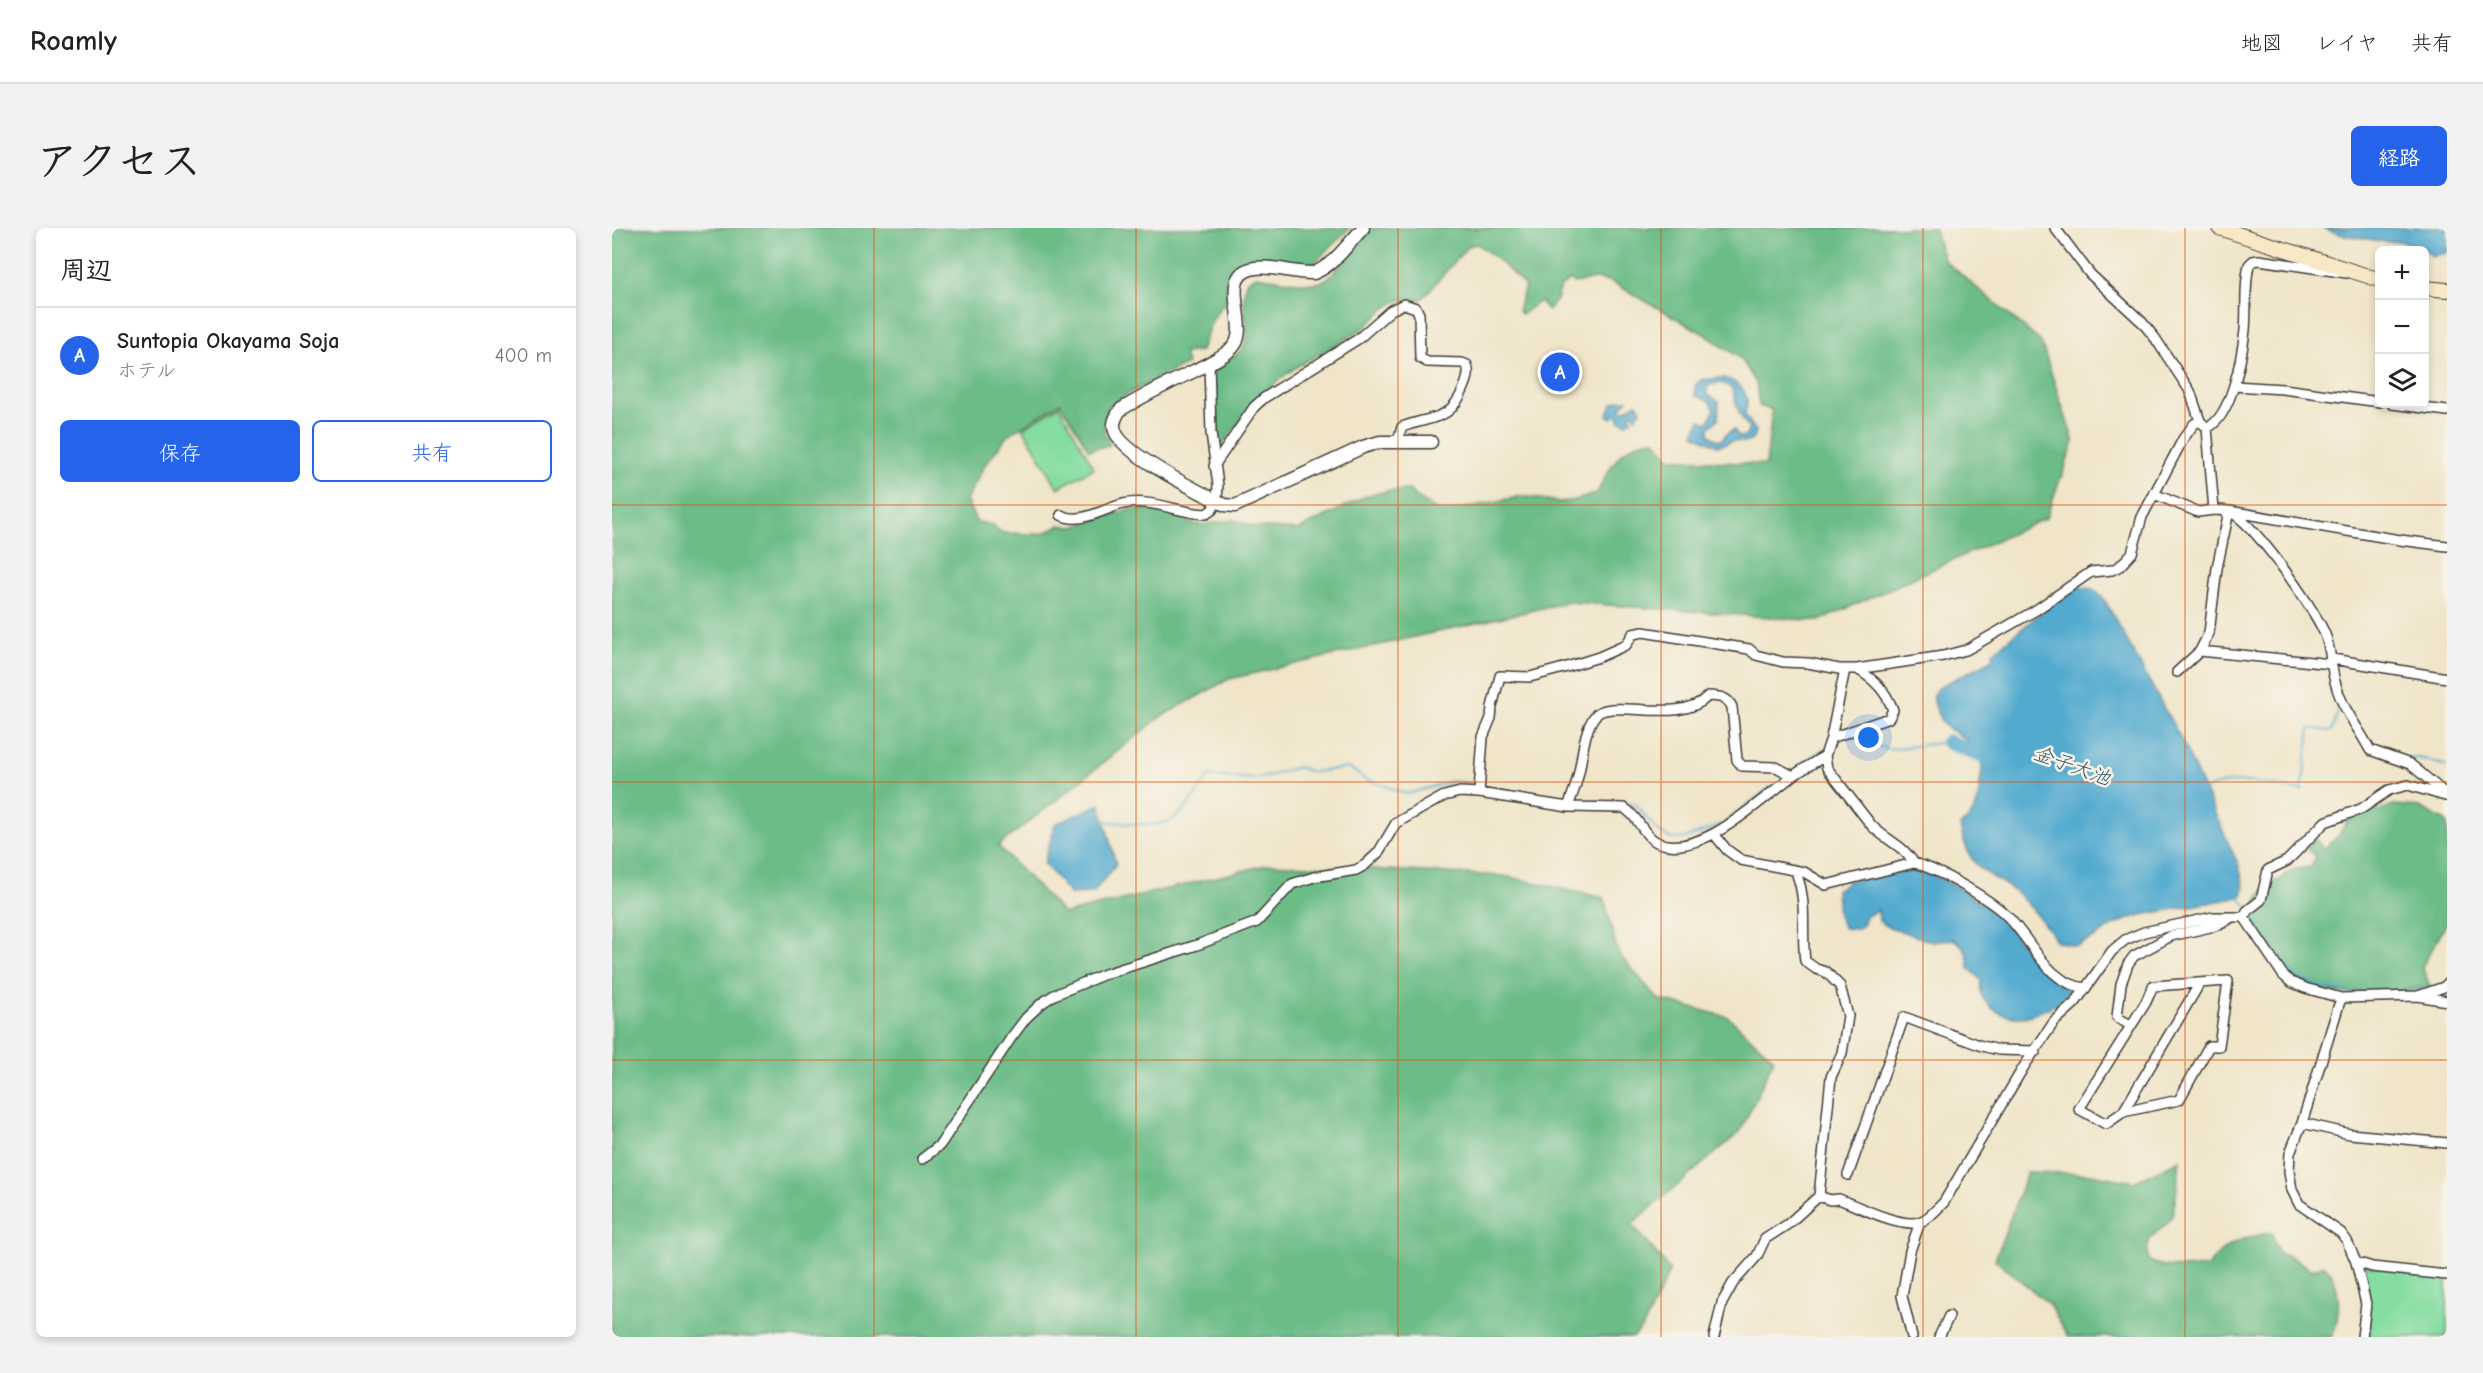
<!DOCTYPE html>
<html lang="ja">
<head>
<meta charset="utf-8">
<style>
  :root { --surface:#fff; --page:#f2f2f2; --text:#222; --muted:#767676; --line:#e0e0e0; --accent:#2563eb }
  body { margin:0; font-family:"Comic Neue","Klee One",sans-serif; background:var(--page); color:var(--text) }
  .controls { position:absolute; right:18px; top:18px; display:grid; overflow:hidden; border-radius:9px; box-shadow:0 3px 9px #0003 }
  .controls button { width:54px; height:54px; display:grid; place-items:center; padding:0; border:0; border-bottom:2px solid var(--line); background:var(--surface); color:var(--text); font:30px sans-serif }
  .you { position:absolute; left:1257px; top:510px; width:21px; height:21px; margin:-15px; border:4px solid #fff; border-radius:50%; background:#1a73e8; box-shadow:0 0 0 9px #1a73e833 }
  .badge { display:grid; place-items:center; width:39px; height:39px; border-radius:50%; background:var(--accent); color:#fff; font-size:20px; font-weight:700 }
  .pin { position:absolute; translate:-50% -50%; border:3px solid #fff; box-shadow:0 2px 6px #0006 }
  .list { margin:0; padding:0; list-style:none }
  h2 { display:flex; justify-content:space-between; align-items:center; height:78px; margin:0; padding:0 24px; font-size:26px }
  h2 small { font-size:20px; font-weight:400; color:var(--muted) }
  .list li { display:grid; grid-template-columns:39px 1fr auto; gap:18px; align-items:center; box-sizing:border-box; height:96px; padding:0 24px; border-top:2px solid var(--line) }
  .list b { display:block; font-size:22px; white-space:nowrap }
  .list p { margin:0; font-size:20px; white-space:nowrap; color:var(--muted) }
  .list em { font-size:20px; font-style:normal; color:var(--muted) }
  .actions { display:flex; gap:12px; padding:18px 24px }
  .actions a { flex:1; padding:14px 0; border:2px solid var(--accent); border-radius:9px; text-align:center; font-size:21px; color:var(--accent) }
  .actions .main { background:var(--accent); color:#fff }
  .icon { flex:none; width:33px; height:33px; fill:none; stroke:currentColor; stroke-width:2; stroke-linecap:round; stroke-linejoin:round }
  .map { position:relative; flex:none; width:1835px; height:1109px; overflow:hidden; border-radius:9px }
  header { display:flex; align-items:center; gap:36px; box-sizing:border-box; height:84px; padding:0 30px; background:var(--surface); border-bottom:2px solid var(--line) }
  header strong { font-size:28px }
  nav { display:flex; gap:33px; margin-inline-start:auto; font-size:21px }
  .intro { display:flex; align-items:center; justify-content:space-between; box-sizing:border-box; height:144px; padding:0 36px }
  h1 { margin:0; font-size:42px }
  .button { padding:15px 27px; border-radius:9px; background:var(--accent); color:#fff; font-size:21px; font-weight:700 }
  main { display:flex; gap:36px; padding:0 36px }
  aside { flex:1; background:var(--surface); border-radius:9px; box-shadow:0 3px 9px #0003 }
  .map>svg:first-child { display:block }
  .green { fill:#85dda2; stroke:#507c5f; stroke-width:1.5 }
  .forest { fill:#6cbc88; stroke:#446c52; stroke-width:1.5 }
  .water { fill:#52aacf; stroke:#376376; stroke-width:1.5; fill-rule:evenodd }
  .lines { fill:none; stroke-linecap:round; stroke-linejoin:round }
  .stream { stroke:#52aacf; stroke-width:2 }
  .river { stroke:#52aacf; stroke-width:15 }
  .minor-casing { stroke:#3c3a36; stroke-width:12 }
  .tertiary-casing { stroke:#3c3a36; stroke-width:15 }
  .secondary-casing { stroke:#3c3a36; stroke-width:16 }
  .minor { stroke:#fff; stroke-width:9 }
  .tertiary { stroke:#fff; stroke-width:12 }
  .secondary { stroke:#f8e8c3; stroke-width:14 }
  .grid { fill:none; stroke:#de560d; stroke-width:1.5; stroke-opacity:0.55 }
  .labels { text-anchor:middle; stroke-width:5; stroke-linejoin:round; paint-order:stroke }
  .water-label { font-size:20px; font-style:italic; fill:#345c6d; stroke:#f7f3e8 }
</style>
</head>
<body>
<header>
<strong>Roamly</strong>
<nav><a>地図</a><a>レイヤ</a><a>共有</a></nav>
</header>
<div class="intro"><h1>アクセス</h1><a class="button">経路</a></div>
<main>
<aside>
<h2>周辺<small></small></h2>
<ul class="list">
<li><span class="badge">A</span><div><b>Suntopia Okayama Soja</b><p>ホテル</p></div><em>400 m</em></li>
</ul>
<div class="actions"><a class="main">保存</a><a>共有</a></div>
</aside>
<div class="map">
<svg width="1835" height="1109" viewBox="0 0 1835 1109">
  <rect width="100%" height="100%" fill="#f7f3e8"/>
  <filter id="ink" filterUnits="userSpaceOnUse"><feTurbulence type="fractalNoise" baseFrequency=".0167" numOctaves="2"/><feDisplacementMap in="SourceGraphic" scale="12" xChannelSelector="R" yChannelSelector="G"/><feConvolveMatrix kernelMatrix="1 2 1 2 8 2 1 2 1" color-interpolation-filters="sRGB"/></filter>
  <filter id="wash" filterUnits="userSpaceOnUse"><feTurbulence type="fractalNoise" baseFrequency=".008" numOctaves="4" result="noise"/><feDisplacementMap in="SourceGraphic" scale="24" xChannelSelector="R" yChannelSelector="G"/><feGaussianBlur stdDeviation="1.35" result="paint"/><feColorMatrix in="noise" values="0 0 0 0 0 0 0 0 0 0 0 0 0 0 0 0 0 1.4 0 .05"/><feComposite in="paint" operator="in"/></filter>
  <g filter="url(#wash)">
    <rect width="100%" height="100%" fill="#f0e5c9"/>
    <path class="green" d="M 447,178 L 482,240 L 446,260 L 411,200 Z
      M 1748,1036 L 1835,1048 L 1835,1109 L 1755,1109 L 1757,1088 Z"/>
    <path class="forest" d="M 0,0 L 738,0 L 701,36 L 650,30 L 633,30 L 615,52 L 615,73 C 600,86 595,105 589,123 L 572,125 L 575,136 L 517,165 L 497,178 L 492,203 L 498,217 L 477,222 L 448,175 L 396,207 L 373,237 L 354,272 L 364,293 L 381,298 L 391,305 L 422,306 L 433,305 L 448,297 L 461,299 L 514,282 L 529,281 L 553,282 L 567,286 L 577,295 L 589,297 L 622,292 L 642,299 L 686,302 L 754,268 L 775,263 L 797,262 L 811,274 L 827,283 L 842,282 L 910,268 L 947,274 L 965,272 L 985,265 C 999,238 1008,214 1043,212 L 1059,230 L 1154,237 L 1160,182 L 1147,178 L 1144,155 L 1130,132 L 1094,107 L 998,53 L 983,51 L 962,55 L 959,52 L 949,58 L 945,72 L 936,83 L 928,73 L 910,86 L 906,83 L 913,58 L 883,29 L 865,16 L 856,18 L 809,72 C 773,67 772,87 747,103 C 723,119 694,130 672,148 C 643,171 627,193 606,223 L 600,139 C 658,118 624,96 634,54 L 644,48 C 660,49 696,59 709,54 C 723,48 749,12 760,0 L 1322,0 L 1332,32 L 1429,114 L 1462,214 L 1434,290 L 1207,393 L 957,374 L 617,451 L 550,488 L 386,618 L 452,686 L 658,636 L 893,648 L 992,670 L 1006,725 L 1046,771 L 1116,789 L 1162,831 L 1128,904 L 1020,996 L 1058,1042 L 1032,1097 L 1022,1109 L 0,1109 Z
      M 1781,577 L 1808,579 L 1835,594 L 1835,694 L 1810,739 L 1818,758 C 1781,765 1704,776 1675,745 C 1660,728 1649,706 1636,688 L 1656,655 L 1668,652 L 1679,642 L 1699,639 L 1704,629 L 1693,619 L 1702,610 L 1712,621 L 1727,607 L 1738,588 L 1762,578 L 1766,583 Z
      M 1568,932 C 1566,946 1564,979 1559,990 C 1550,1007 1530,1003 1537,1033 C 1556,1042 1576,1040 1596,1039 C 1610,1016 1634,1008 1660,1005 L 1667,1026 L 1676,1027 L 1700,1042 L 1713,1037 C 1730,1055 1729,1087 1720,1109 L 1456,1109 L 1437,1076 L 1383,1032 L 1415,944 L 1479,946 L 1522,954 Z"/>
    <path class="water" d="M 1710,0 L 1835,0 L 1835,25 L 1820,28 L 1812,22 L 1788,13 L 1774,14 L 1727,6 Z
      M 1109,150 C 1122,151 1137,162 1135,177 C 1135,181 1133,183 1133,187 L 1144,203 C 1142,217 1132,214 1124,213 C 1118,212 1112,218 1105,218 L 1082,206 L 1088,192 L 1096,195 L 1102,182 L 1098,174 L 1083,167 L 1083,158 L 1089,152 ZM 1107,155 C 1124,158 1120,162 1124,175 C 1127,185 1131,193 1137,200 L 1134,208 L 1127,209 L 1122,202 L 1117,204 L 1109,212 C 1102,211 1095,208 1097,200 L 1106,191 L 1107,174 L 1095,166 L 1095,161 L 1097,157 Z
      M 1009,172 L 1016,172 L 1008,180 L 1012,183 L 1025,175 L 1029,183 L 1024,189 L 1021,184 L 1018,186 L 1020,191 L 1014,195 L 1007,192 L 1007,189 L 1004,186 L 1000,190 L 995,187 L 1001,175 Z
      M 1461,359 C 1487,359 1488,364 1500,385 L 1569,511 L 1627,638 L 1632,660 L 1630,667 L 1623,670 L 1524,688 L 1502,697 L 1484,709 L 1464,718 L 1444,713 C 1432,695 1419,677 1402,663 C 1391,654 1374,647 1364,636 C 1355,626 1351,611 1348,598 L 1357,591 L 1365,577 L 1370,541 L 1369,533 L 1355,512 L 1332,497 L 1326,487 L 1321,470 L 1324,462 L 1333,456 L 1378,433 L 1381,429 L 1381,424 Z
      M 488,576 L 504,636 L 481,665 L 458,666 L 432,635 L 443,596 Z
      M 1300,642 C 1333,646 1379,679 1401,705 C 1417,724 1431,750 1457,759 L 1451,773 C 1440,778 1428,785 1416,788 C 1393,793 1364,778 1369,752 L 1357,740 C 1356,725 1354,719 1341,711 L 1321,714 L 1275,698 L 1267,693 L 1266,682 L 1254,688 L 1251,697 L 1245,701 L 1232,700 L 1226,687 L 1224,662 L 1237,653 Z"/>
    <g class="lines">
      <path class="stream" d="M 1238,507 C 1253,510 1263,519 1278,521 L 1336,514
        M 1794,531 L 1807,530 L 1835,538
        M 1185,540 L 1212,520
        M 870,559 L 956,573
        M 1590,563 C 1622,546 1657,557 1690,563 L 1698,500 L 1719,503 L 1721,500 L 1728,475
        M 962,573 L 1022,575 C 1058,619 1056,618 1108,597
        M 490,593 C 514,595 548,604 568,586 C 579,576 588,560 597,548 L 646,551 L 686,539 L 700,544 L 737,540 L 753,551 L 795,566 L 841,553 L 865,557
        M 1113,594 L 1159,559
        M 1626,666 L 1635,679
        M 1638,684 L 1673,738 C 1699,769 1775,769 1812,761"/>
      <path class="river" d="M 1336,514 L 1383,532"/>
    </g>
  </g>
  <g filter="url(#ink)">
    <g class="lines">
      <defs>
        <path id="minor" d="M 1443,0 L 1478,46 L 1530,94 L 1543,110 L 1578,163 L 1588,193 L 1595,200 C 1620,189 1630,128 1633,102 C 1635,81 1632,58 1637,37 L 1641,33 L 1647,32 L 1735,45
          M 1622,158 L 1671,161 L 1768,174
          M 1780,176 L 1835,183
          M 1595,200 L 1602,282 C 1606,282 1612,282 1616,283 C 1640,291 1701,379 1712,404 C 1720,421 1718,439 1724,457 C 1730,480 1747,501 1758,522 L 1798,536 L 1835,567
          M 602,238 L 642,179 L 652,170 L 746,111 L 779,82 L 792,76 L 804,80 L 807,86 L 808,130 L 815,134 L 850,135 L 855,137 C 858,145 855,153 852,160 C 837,195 821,187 790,199 L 786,213
          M 1542,266 L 1586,284 L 1602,282
          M 449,287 C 468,297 491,281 511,276 C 541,270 566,285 594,286 L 600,282 L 605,273 L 606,257 L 599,205 L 597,135
          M 1588,423 L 1720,436
          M 1720,431 L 1835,450
          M 1233,441 L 1219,510 L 1213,528 L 1215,540 L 1260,598 C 1274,612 1292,618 1302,635
          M 1565,444 L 1588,423 L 1597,405 L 1605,340 L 1617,283 L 1788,312 L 1835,318
          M 1219,510 L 1277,490 L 1281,482 C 1274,463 1263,452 1245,441
          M 867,565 L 871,509 L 879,490 L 880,479 L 888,448 L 918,449 L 955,439 L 987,429 L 1014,417 L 1021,406 L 1031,404 L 1137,421 L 1144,427 L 1171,434 L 1196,435 L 1227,441 L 1245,441 L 1331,428 L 1354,422 L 1424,382 L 1479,344 L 1500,342 L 1508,338 L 1520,325 L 1530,289 L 1571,211 L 1582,196 L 1588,193
          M 956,579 C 959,570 963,561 965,552 C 971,532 970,507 982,489 C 996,467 1067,499 1096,468 C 1107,469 1115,468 1120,479 L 1125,532 L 1130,538 L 1164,539 L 1181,548
          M 1102,606 L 1115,622 L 1129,632 L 1192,644 L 1214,657 L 1302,635 C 1326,641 1376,670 1394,687 C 1420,711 1434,756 1474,760
          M 1184,644 C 1196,675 1189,702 1193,733 L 1204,741 L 1214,744 L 1228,758 L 1236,788 L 1230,825 L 1219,849 L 1207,968
          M 1632,689 L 1635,683 L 1649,672 L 1656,642 L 1675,633 L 1713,594 L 1749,581 L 1777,562 L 1796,557 L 1833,568
          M 1616,753 L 1607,818 L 1597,818 L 1567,872 L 1511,884 L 1494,896 L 1467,881 L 1534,774 L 1541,758 Z
          M 1806,768 L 1832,759 L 1835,756
          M 1729,770 L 1690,895 L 1678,925 L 1677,943 L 1680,962 L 1687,976 L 1729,1005 L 1735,1013 L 1744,1034 L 1754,1076 L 1750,1109
          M 1519,798 L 1505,789 L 1509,756 L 1516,736 L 1522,728 L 1559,708 L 1607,697 L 1617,691
          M 1511,884 L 1588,755
          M 1690,895 L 1738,906 L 1835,915
          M 310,931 L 328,917 L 399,810 L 414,790 L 430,775 L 442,767 L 493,746 L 585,717 L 645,694 L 680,656 L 702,649 L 744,642 L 753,637 L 766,625 L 784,595 L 832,568 L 848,564 L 867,565 L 956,579 L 1012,580 C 1027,588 1031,609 1047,615 C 1089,630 1147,573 1178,550 C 1189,542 1201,535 1213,528
          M 1236,947 L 1292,789 L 1370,818 L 1387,822 L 1424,823
          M 1744,1034 L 1760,1039 L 1835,1047
          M 1102,1109 L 1110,1075 L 1121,1055 L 1145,1028 L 1153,1011 L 1176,996 L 1207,968 L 1218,972 L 1227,971 C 1245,978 1289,1000 1307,994 C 1317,991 1325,981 1332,974 L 1411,840 L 1442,794 L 1463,775 L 1500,723 L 1513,712 L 1532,704 L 1601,689 L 1632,689 L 1671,747 L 1679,754 L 1693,760 L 1729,770 L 1806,768 L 1835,773
          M 1300,1109 L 1290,1068 L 1298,1023 L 1308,994
          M 1327,1109 L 1337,1088"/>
        <path id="tertiary" d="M 751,0 C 736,16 722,37 702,45 C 682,46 662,37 643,40 C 603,46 640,99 621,119 C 611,130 595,136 582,143 C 557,155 532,167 508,182 C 504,189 500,195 503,203 C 511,227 590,265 613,277 L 623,278 L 751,219 L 768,214 L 819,214"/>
        <path id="secondary" d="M 1607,0 L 1768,52
          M 1812,60 L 1835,62"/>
      </defs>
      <use href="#minor" class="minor-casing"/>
      <use href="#tertiary" class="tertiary-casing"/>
      <use href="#secondary" class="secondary-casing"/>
      <use href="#minor" class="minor"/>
      <use href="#tertiary" class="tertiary"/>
      <use href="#secondary" class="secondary"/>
    </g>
  </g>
  <path class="grid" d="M 262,0 L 262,1109M 524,0 L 524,1109M 786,0 L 786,1109M 1049,0 L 1049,1109M 1311,0 L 1311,1109M 1573,0 L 1573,1109M 0,277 L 1835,277M 0,554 L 1835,554M 0,832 L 1835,832"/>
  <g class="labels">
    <g class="water-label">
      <text transform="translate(1460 537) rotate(20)" y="7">金子大池</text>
    </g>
  </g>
</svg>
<div class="controls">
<button>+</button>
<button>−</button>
<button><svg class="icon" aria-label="layers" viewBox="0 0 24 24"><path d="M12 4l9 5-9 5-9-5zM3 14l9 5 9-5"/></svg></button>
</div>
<div class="you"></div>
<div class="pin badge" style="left:948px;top:144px">A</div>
</div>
</main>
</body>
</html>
